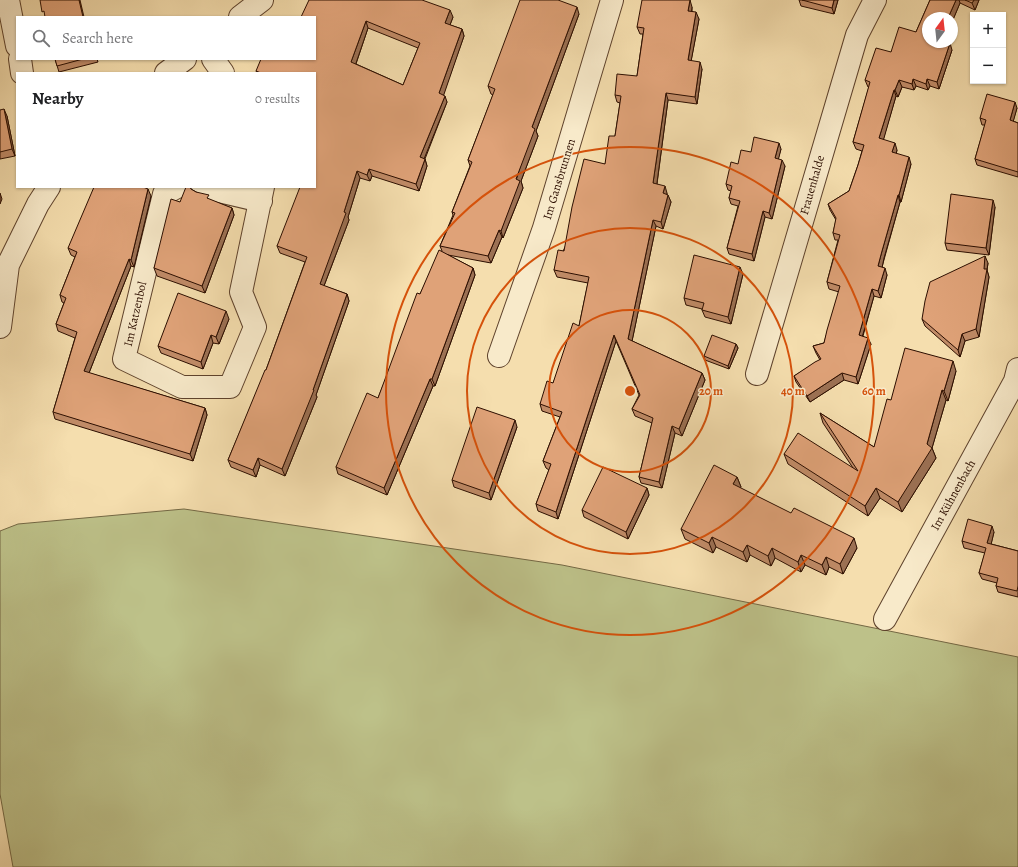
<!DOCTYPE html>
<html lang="en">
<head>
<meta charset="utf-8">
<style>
  :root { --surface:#fff; --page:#f2f2f2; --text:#202124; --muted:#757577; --line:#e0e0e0 }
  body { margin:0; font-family:Alegreya,serif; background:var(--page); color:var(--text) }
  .controls { position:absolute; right:12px; top:12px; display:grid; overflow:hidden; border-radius:0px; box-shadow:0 1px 3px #0004 }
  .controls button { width:36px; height:36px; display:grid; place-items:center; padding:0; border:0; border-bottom:1px solid var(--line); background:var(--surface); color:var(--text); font:20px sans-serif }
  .compass { position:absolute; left:922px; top:12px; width:36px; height:36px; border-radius:50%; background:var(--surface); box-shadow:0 1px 3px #0004; rotate:15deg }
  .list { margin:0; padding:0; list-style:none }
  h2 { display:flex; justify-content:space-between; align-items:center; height:52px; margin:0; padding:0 16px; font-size:17px }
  h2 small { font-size:13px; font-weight:400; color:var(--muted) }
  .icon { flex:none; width:22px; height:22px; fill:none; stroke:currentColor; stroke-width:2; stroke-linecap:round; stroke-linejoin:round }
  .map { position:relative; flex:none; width:1018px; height:867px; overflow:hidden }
  .search { position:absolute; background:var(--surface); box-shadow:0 1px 3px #0004; left:16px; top:16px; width:300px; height:44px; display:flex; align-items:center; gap:10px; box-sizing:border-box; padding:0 14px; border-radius:0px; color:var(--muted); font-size:15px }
  .panel { position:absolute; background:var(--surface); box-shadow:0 1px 3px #0004; left:16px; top:72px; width:300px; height:116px; border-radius:0px }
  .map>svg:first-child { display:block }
  .green { fill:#bdc189; stroke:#746844 }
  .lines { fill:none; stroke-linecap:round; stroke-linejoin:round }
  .minor-casing { stroke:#5e422c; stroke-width:24 }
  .minor { stroke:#f8eaca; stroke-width:22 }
  .wall { fill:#c08b67; stroke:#2c0e00; fill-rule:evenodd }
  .shaded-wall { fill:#9c7154; stroke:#2c0e00 }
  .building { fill:#dfa278; stroke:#2c0e00; fill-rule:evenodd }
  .ring { fill:none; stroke:#d5520b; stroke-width:2 }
  .labels { text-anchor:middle; stroke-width:3; stroke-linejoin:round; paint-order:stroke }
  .street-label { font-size:12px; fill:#2c0e00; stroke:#f8eaca }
  .centre { fill:#d5520b; stroke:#f8eaca; stroke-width:2 }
  .ring-label { font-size:12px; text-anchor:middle; font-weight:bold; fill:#d5520b; stroke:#f8eaca; stroke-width:3; stroke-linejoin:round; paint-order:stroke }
</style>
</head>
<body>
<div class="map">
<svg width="1018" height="867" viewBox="0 0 1018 867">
  <rect width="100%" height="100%" fill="#f5deae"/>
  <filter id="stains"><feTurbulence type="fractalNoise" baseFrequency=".005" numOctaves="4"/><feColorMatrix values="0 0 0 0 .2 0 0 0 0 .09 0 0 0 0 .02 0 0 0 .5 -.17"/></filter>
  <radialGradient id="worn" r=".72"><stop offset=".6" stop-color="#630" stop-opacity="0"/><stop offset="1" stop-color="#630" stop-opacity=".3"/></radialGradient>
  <path class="green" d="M 184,509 L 562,565 L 1018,657 L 1018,867 L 13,867 L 0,794 L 0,531 L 18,524 Z"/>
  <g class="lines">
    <defs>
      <path id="minor" d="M 8,0 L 17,46
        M 240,17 L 262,0
        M 20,59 L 22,73
        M 213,59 L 223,73
        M 166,73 L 185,59
        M 177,187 L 164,194 L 124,359 L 182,387 L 230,387 L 255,327 L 241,292 L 263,187
        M 202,187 L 261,201
        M 0,327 L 8,265 L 38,204 L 49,187
        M 499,356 L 544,228 L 612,0
        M 757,374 L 857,35 L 875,0
        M 885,619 L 1015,381 L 1018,369"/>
    </defs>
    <use href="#minor" class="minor-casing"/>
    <use href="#minor" class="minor"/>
  </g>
  <path class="wall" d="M 799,0 L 838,0 L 834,14 L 801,6 Z
    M 930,0 L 979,0 L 975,10 L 960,3 L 952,22 L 952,18 L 928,42 L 952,50 L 939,89 L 930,86 L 928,90 L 916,86 L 914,90 L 902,87 L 898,97 L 896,96 L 883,140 L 897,150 L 896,154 L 911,164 L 901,202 L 900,202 L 882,267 L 887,275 L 881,298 L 874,296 L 863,336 L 871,344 L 858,384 L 844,380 L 810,402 L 796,382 L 794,376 L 820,360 L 816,353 L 813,346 L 824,343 L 839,292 L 829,289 L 827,282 L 838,240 L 835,240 L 833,233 L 836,220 L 830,210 L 828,204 L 849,191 L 858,165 L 862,151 L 856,149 L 853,142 L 869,87 L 868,87 L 865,80 L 891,52 L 916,32 Z
    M 692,7 L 692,11 L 699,19 L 691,61 L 702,69 L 697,104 L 668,100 L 657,184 L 667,193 L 667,194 L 671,202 L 663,229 L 656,226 L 632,341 L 702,373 L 705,380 L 682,436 L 675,433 L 662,488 L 641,483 L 639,477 L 652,423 L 635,416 L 632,409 L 639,395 L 616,341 L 558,519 L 538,511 L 536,504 L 549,470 L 546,468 L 543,461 L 560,417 L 542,411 L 540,404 L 553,383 L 579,326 L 588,283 L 557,277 L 554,270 L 605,164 L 615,136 L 620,103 L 617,102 L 615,95 L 637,76 L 643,34 L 640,34 L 637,27 Z
    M 579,14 L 536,131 L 538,136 L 521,181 L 523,188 L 503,238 L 502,237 L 491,263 L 448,255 L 473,268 L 475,275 L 435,386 L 433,386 L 387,495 L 338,474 L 336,467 L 378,398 L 420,294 L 442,251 L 440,246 L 453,215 L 452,212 L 470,166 L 468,160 L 493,95 L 491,94 L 488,86 Z
    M 315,17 L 453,17 L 450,25 L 462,29 L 464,36 L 443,95 L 447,102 L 425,159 L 427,166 L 419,191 L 372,176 L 370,181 L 360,178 L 348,217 L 349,220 L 324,286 L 347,294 L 349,301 L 316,395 L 317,397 L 285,476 L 260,465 L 256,477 L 231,467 L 228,460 L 266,370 L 305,262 L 280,253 L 277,246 L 315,187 L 315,73 L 257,73 L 256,71 L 315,59 ZM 368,28 L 418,48 L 403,85 L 356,64 Z
    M 55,59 L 97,59 L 98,62 L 59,72 Z
    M 1017,108 L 1013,121 L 1018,123 L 1018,177 L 977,165 L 975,159 L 985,125 L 982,125 L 980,118 Z
    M 0,110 L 7,116 L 15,156 L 0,159 Z
    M 781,149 L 778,159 L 785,166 L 772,219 L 765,217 L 754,261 L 729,254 L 727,248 L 738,206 L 731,204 L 729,198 L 731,191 L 728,190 L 726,184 L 751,152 Z
    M 191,189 L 210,200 L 232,208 L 234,215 L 205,293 L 157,276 L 154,268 L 180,202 Z
    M 151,196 L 134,267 L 131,266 L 89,373 L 205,408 L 207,415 L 193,461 L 55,419 L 53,412 L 75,338 L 58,331 L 56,324 L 64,303 L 62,302 L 60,295 L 75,257 L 71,255 L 68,248 Z
    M 995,207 L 989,255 L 947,250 L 945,243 Z
    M 988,263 L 987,270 L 989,277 L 979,337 L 965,341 L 960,357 L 925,326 L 922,319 Z
    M 743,274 L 731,324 L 705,317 L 702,310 L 702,309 L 686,305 L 684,298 Z
    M 229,319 L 219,344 L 213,343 L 203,369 L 161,353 L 158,346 Z
    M 736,344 L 738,348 L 729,369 L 705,360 L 704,356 Z
    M 956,371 L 948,401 L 946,400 L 932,448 L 936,458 L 902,512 L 880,498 L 868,516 L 788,464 L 784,454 L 853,468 L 823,423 L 820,413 L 874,447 L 891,400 Z
    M 517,427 L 491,500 L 454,487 L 452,480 Z
    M 737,477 L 741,487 L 740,488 L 857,548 L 843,574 L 829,567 L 826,575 L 805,565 L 801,572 L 775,558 L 771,566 L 750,555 L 747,562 L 716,547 L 713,553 L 685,539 L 681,529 Z
    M 647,488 L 649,495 L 628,539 L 584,517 L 582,510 Z
    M 994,532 L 991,544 L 1018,551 L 1018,597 L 998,592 L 996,586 L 997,583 L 982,579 L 979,573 L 985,553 L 964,548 L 962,541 Z"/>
  <path class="shaded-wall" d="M 79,0 L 80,0 L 84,17 L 83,17 Z
    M 690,0 L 692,7 L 691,17 L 688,11 Z
    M 834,0 L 838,0 L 834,14 L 832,8 Z
    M 956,0 L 959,0 L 960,3 L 952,22 L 952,18 L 948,18 Z
    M 974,0 L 979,0 L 975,10 L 972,3 Z
    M 577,7 L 579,14 L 536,131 L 538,136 L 521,181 L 523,188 L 503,238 L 501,231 L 532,127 Z
    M 450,10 L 453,17 L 448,30 L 445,23 Z
    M 696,12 L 699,19 L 690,67 L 688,60 Z
    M 366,21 L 368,28 L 354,69 L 351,62 Z
    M 462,29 L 464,36 L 442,100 L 439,93 Z
    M 950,43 L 952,50 L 939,89 L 937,82 Z
    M 700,62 L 702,69 L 697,104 L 695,97 Z
    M 913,79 L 916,86 L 914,90 L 912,84 Z
    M 927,79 L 930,86 L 928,90 L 926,84 Z
    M 899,80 L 902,87 L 898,97 L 895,90 Z
    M 894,90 L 896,96 L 882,145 L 879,138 Z
    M 666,93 L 668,100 L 656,190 L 653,183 Z
    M 445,96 L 447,102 L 422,164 L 420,157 Z
    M 1015,102 L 1017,108 L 1012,126 L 1010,120 Z
    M 4,109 L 7,116 L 15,156 L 12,149 Z
    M 779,143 L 781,149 L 777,165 L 775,158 Z
    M 895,143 L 897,150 L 895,159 L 892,152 Z
    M 909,157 L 911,164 L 901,202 L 899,195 Z
    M 425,159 L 427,166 L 419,191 L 416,184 Z
    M 782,160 L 785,166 L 772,219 L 769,213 Z
    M 369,169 L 372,176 L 370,181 L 367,175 Z
    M 357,171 L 360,178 L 348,217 L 349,220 L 322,291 L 320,284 L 344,212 Z
    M 665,186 L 667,193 L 665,200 L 663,193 Z
    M 148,189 L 151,196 L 134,267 L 131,260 Z
    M 0,193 L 2,199 L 0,204 Z
    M 668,195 L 671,202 L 663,229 L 661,222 Z
    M 898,195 L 900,202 L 884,258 L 881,273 L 878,266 L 882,251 Z
    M 993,200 L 995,207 L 989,255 L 986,248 Z
    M 232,208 L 234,215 L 205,293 L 202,286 Z
    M 763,211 L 765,217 L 754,261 L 752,254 Z
    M 653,220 L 656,226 L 631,346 L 628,339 Z
    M 499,230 L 502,237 L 491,263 L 488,256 Z
    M 985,256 L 988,263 L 987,270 L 989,277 L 979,337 L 976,329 Z
    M 129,259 L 131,266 L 87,378 L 84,371 Z
    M 740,267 L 743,274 L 731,324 L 728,317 Z
    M 473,268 L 475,275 L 435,386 L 432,379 Z
    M 885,268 L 887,275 L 881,298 L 878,291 Z
    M 872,289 L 874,296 L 861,341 L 859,335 Z
    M 347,294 L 349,301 L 316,395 L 317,397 L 285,476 L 282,469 L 313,390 Z
    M 226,311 L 229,319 L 219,344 L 216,337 Z
    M 962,334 L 965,341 L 960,357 L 958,350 Z
    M 211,335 L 213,343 L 203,369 L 201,362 Z
    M 614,335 L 616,341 L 558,519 L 556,512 Z
    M 868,338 L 871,344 L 858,384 L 856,377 Z
    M 736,344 L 738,348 L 729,369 L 728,366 Z
    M 953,361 L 956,371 L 948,401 L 944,391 Z
    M 702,373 L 705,380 L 682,436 L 679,429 Z
    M 842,373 L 844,380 L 810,402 L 807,396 Z
    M 430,379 L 433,386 L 387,495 L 384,488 Z
    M 942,390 L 946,400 L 932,448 L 936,458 L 902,512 L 898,502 L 927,444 Z
    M 205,408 L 207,415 L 193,461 L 190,454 Z
    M 515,420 L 517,427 L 491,500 L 489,493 Z
    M 672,426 L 675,433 L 662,488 L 659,482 Z
    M 258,458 L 260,465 L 256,477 L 253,470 Z
    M 737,477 L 741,487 L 737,494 L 733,484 Z
    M 647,488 L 649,495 L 628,539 L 626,532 Z
    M 876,488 L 880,498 L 868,516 L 865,506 Z
    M 992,526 L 994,532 L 990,549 L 987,543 Z
    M 712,537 L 716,547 L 713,553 L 709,543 Z
    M 854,538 L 857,548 L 843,574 L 840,564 Z
    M 747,545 L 750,555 L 747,562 L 743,552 Z
    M 772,548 L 775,558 L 771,566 L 768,556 Z
    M 801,555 L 805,565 L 801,572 L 798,562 Z
    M 826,557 L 829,567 L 826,575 L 822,565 Z"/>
  <path class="building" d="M 40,0 L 79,0 L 83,17 L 45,17 L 44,11 L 42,12 Z
    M 309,0 L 422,0 L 450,10 L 445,23 L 462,29 L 439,93 L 445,96 L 420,157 L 425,159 L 416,184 L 369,169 L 367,175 L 357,171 L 344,212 L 346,213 L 320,284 L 347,294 L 313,390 L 314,390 L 282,469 L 258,458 L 253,470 L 228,460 L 265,370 L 266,370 L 307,257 L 277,246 L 300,187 L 315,187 L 315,73 L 261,73 L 256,71 L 261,59 L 315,59 L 315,17 L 301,17 ZM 366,21 L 420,43 L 403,85 L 351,62 Z
    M 520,0 L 558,0 L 577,7 L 532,127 L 535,129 L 516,179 L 520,181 L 501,231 L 499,230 L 488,256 L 440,246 L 455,213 L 452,212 L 472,162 L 468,160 L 495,89 L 488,86 Z
    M 642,0 L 690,0 L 688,11 L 696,12 L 688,60 L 700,62 L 695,97 L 666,93 L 653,183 L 665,186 L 663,193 L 668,195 L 661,222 L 653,220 L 628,339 L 702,373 L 679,429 L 672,426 L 659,482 L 639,477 L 653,418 L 632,409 L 640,395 L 614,335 L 556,512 L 536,504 L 551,464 L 543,461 L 562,412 L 540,404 L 547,381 L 553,383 L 573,323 L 579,326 L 589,277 L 554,270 L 558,250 L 564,251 L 572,207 L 584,159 L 605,164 L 609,136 L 615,136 L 621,96 L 615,95 L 617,74 L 637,76 L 644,28 L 637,27 Z
    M 802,0 L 834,0 L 832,8 Z
    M 930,0 L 956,0 L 948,18 L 928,18 L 928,42 L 946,42 L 950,43 L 937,82 L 927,79 L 926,84 L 913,79 L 912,84 L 899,80 L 895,90 L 894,90 L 879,138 L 895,143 L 892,152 L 909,157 L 899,195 L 898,195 L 882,251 L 878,266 L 885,268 L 878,291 L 872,289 L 859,335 L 868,338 L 856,377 L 842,373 L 807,396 L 794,376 L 815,362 L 821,359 L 813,346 L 824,343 L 827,330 L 840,286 L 827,282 L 840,235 L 833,233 L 836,218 L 828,204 L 849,191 L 858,165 L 864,145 L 853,142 L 870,82 L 865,80 L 876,48 L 891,52 L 899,27 L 916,32 Z
    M 965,0 L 974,0 L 972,3 Z
    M 55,59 L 83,59 L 57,66 Z
    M 987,94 L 1015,102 L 1010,120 L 1018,123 L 1018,172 L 975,159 L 986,120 L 980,118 Z
    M 4,109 L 12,149 L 0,152 L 0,110 Z
    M 754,137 L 779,143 L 775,158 L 782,160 L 769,213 L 763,211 L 752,254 L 727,248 L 740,201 L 729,198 L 732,186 L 726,184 L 731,162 L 738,164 L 741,150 L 751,152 Z
    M 94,187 L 143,187 L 148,189 L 131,260 L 129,259 L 84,371 L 205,408 L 190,454 L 53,412 L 77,332 L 56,324 L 66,298 L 60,295 L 77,252 L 68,248 Z
    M 186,187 L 190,187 L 191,189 L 196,192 L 209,195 L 207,198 L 232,208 L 202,286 L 154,268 L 171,199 L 180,202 Z
    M 951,194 L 993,200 L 986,248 L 945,243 Z
    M 439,250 L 473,268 L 432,379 L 430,379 L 384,488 L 336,467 L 367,393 L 378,398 L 417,293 L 420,294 Z
    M 694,255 L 740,267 L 728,317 L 702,310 L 704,303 L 684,298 Z
    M 985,256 L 984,269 L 987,269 L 976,329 L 962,334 L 958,350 L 922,319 L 925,301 L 930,282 Z
    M 178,293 L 226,311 L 216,337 L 211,335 L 201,362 L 158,346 Z
    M 712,335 L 736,344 L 728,366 L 704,356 Z
    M 905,348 L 953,361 L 944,391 L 942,390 L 927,444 L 932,448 L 898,502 L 876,488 L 865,506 L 784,454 L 798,433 L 858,471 L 820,413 L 874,447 L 887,399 L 891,400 Z
    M 477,407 L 515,420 L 489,493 L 452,480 Z
    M 714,465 L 737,477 L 733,484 L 791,513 L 794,508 L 854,538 L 840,564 L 826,557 L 822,565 L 801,555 L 798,562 L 772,548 L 768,556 L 747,545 L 743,552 L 712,537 L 709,543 L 681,529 Z
    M 603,467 L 647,488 L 626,532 L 582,510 Z
    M 968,519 L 992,526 L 987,543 L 1018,551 L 1018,586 L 1017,591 L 996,586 L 998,578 L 979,573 L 986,548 L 962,541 Z"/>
  <g class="ring">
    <circle cx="630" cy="391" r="81"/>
    <circle cx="630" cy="391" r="163"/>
    <circle cx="630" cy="391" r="244"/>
  </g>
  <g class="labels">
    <g class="street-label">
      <text transform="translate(559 179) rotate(-73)" y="4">Im Gansbrunnen</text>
      <text transform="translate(812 185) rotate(-74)" y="4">Frauenhalde</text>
      <text transform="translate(135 314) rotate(-77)" y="4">Im Katzenbol</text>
      <text transform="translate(953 495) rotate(-61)" y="4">Im Kühnenbach</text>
    </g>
  </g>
  <circle cx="630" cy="391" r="6" class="centre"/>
  <g class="ring-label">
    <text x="711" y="395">20 m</text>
    <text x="793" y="395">40 m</text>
    <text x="874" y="395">60 m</text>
  </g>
  <rect width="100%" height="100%" filter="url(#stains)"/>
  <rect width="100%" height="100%" fill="url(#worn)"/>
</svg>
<div class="controls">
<button>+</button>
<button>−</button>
</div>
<svg class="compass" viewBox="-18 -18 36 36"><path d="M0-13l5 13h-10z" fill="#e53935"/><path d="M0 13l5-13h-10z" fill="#757577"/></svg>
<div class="search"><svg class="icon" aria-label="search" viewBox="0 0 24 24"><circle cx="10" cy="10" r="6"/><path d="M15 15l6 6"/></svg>Search here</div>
<section class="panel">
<h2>Nearby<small>0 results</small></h2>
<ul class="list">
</ul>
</section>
</div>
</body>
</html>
